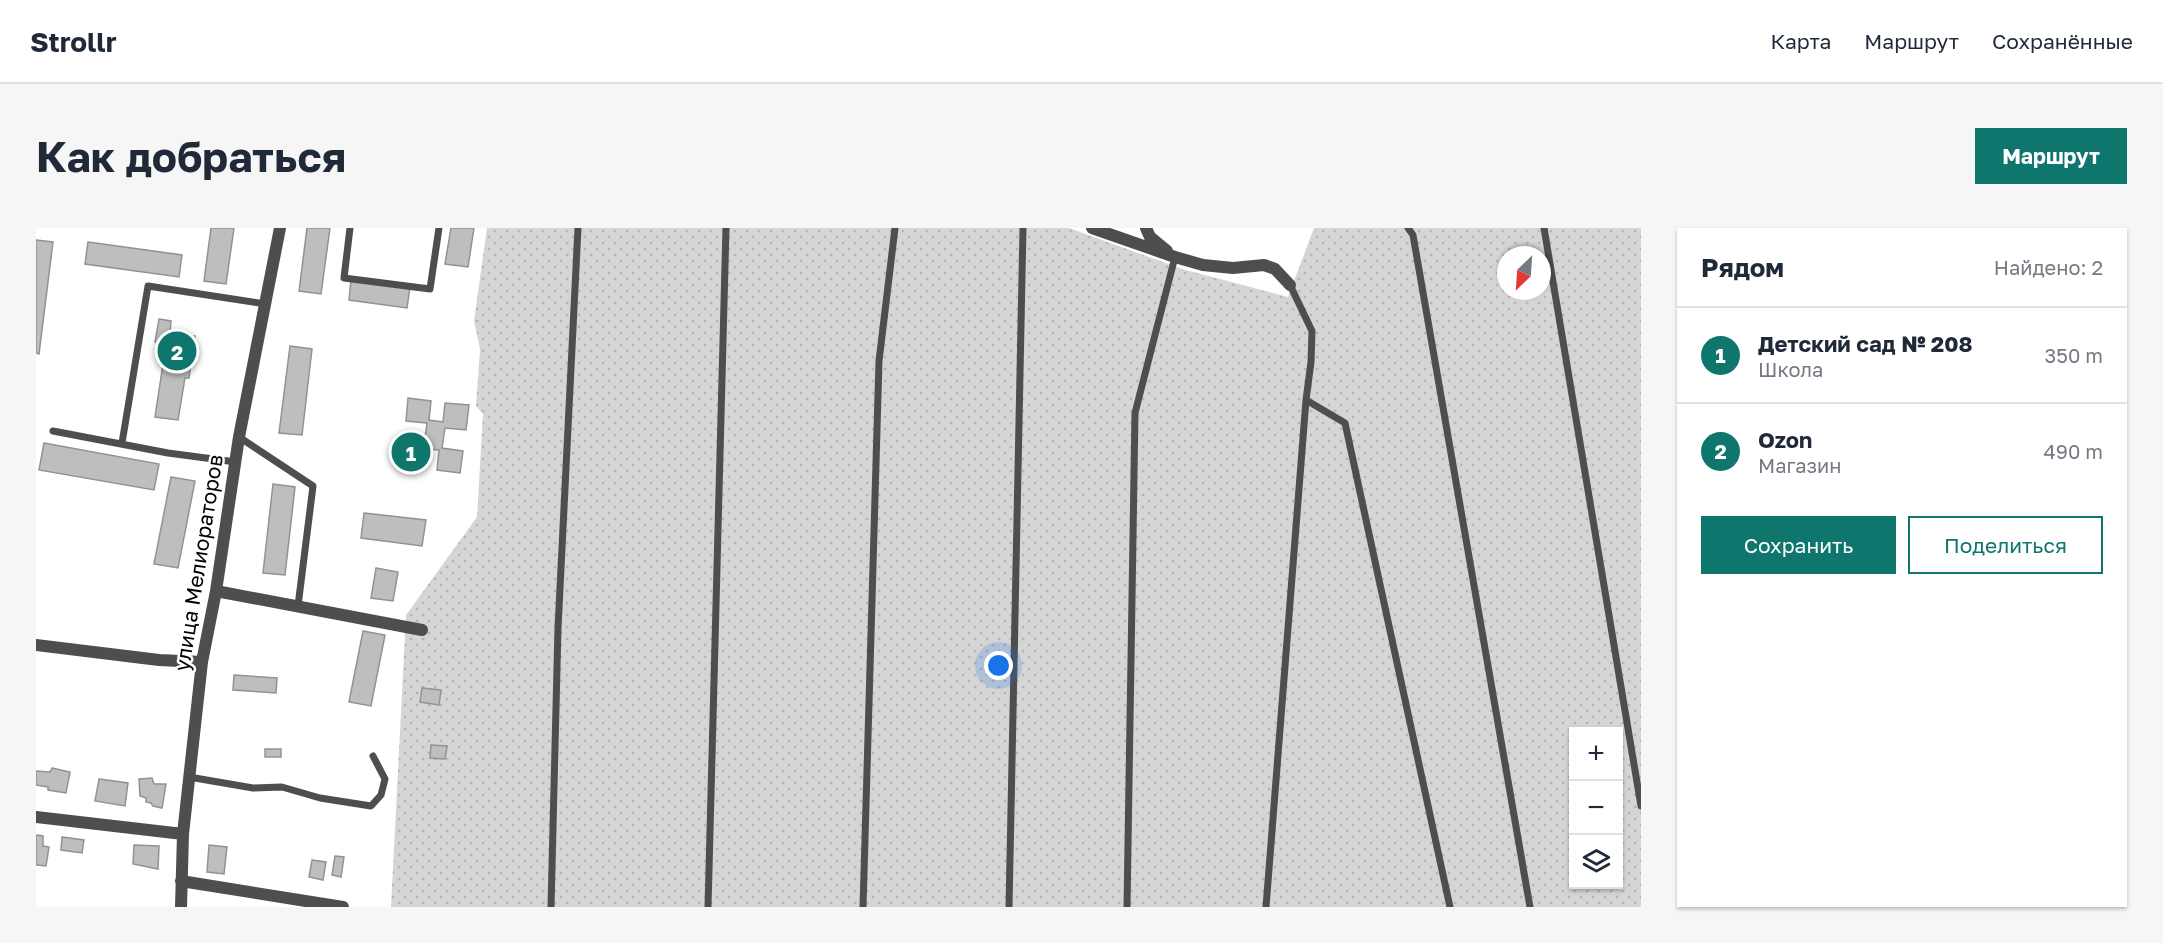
<!DOCTYPE html>
<html lang="ru">
<head>
<meta charset="utf-8">
<style>
  :root { --surface:#fff; --page:#f6f6f7; --text:#1f2937; --muted:#747a83; --line:#e0e1e3; --accent:#0f766e }
  body { margin:0; font-family:"Golos Text",sans-serif; background:var(--page); color:var(--text) }
  .controls { position:absolute; right:18px; bottom:18px; display:grid; overflow:hidden; border-radius:0px; box-shadow:0 2px 4px #0004 }
  .controls button { width:54px; height:54px; display:grid; place-items:center; padding:0; border:0; border-bottom:2px solid var(--line); background:var(--surface); color:var(--text); font:30px sans-serif }
  .compass { position:absolute; left:1461px; top:18px; width:54px; height:54px; border-radius:50%; background:var(--surface); box-shadow:0 2px 4px #0004; rotate:205deg }
  .you { position:absolute; left:963px; top:438px; width:21px; height:21px; margin:-15px; border:4px solid #fff; border-radius:50%; background:#1a73e8; box-shadow:0 0 0 9px #1a73e833 }
  .badge { display:grid; place-items:center; width:39px; height:39px; border-radius:50%; background:var(--accent); color:#fff; font-size:20px; font-weight:700 }
  .pin { position:absolute; translate:-50% -50%; border:3px solid #fff; box-shadow:0 2px 6px #0006 }
  .list { margin:0; padding:0; list-style:none }
  h2 { display:flex; justify-content:space-between; align-items:center; height:78px; margin:0; padding:0 24px; font-size:26px }
  h2 small { font-size:20px; font-weight:400; color:var(--muted) }
  .list li { display:grid; grid-template-columns:39px 1fr auto; gap:18px; align-items:center; box-sizing:border-box; height:96px; padding:0 24px; border-top:2px solid var(--line) }
  .list b { display:block; font-size:22px; white-space:nowrap }
  .list p { margin:0; font-size:20px; white-space:nowrap; color:var(--muted) }
  .list em { font-size:20px; font-style:normal; color:var(--muted) }
  .actions { display:flex; gap:12px; padding:18px 24px }
  .actions a { flex:1; padding:14px 0; border:2px solid var(--accent); border-radius:0px; text-align:center; font-size:21px; color:var(--accent) }
  .actions .main { background:var(--accent); color:#fff }
  .icon { flex:none; width:33px; height:33px; fill:none; stroke:currentColor; stroke-width:2; stroke-linecap:round; stroke-linejoin:round }
  .map { position:relative; flex:none; width:1605px; height:679px; overflow:hidden; border-radius:0px }
  header { display:flex; align-items:center; gap:36px; box-sizing:border-box; height:84px; padding:0 30px; background:var(--surface); border-bottom:2px solid var(--line) }
  header strong { font-size:28px }
  nav { display:flex; gap:33px; margin-inline-start:auto; font-size:21px }
  .intro { display:flex; align-items:center; justify-content:space-between; box-sizing:border-box; height:144px; padding:0 36px }
  h1 { margin:0; font-size:42px }
  .button { padding:15px 27px; border-radius:0px; background:var(--accent); color:#fff; font-size:21px; font-weight:700 }
  main { display:flex; gap:36px; padding:0 36px }
  aside { flex:1; background:var(--surface); border-radius:0px; box-shadow:0 2px 4px #0004 }
  .map>svg:first-child { display:block }
  .garden { fill:url(#garden-dots); fill-rule:evenodd }
  .building { fill:#bebebe; stroke:#929292; stroke-width:1.5 }
  .lines { fill:none; stroke-linecap:round; stroke-linejoin:round }
  .service { stroke:#4e4e4e; stroke-width:7 }
  .minor { stroke:#4e4e4e; stroke-width:12 }
  .labels { text-anchor:middle; stroke-width:5; stroke-linejoin:round; paint-order:stroke }
  .street-label { font-size:21px; fill:#000; stroke:#fff }
</style>
</head>
<body>
<header>
<strong>Strollr</strong>
<nav><a>Карта</a><a>Маршрут</a><a>Сохранённые</a></nav>
</header>
<div class="intro"><h1>Как добраться</h1><a class="button">Маршрут</a></div>
<main>
<div class="map">
<svg width="1605" height="679" viewBox="0 0 1605 679">
  <defs>
    <pattern id="garden-dots" width="8" height="8" patternUnits="userSpaceOnUse" patternTransform="scale(1.5)"><rect width="8" height="8" fill="#d5d5d5"/><path d="M2 2h.1M6 6h.1" fill="none" stroke="#b5b5b5" stroke-width="1.8" stroke-linecap="round"/></pattern>
  </defs>
  <rect width="100%" height="100%" fill="#fff"/>
  <path class="garden" d="M 451,0 L 1033,0 L 1146,41 L 1252,69 L 1278,0 L 1605,0 L 1605,679 L 355,679 L 370,387 L 441,289 L 447,186 L 440,178 L 444,121 L 438,93 ZM 1470,27 L 1506,27 L 1506,63 L 1470,63 ZM 1538,503 L 1582,503 L 1582,656 L 1538,656 Z"/>
  <path class="building" d="M 175,0 L 198,0 L 190,56 L 168,53 Z
    M 271,0 L 294,0 L 285,66 L 263,63 Z
    M 415,0 L 438,0 L 432,39 L 409,36 Z
    M 0,12 L 17,14 L 3,126 L 0,125 Z
    M 52,14 L 146,27 L 143,49 L 49,36 Z
    M 315,52 L 374,59 L 371,80 L 313,72 Z
    M 123,91 L 135,93 L 134,104 L 159,108 L 153,150 L 149,150 L 142,192 L 119,189 L 130,116 L 119,114 Z
    M 254,118 L 276,121 L 266,207 L 243,205 Z
    M 372,170 L 395,173 L 393,192 L 407,194 L 409,175 L 433,177 L 430,202 L 409,200 L 406,220 L 427,223 L 424,245 L 401,242 L 403,222 L 388,221 L 385,239 L 362,236 L 365,213 L 388,216 L 391,195 L 370,193 Z
    M 8,215 L 123,236 L 118,262 L 3,242 Z
    M 135,249 L 159,253 L 142,340 L 118,336 Z
    M 237,256 L 259,259 L 249,347 L 227,345 Z
    M 328,285 L 390,292 L 386,318 L 325,310 Z
    M 340,340 L 362,344 L 357,373 L 335,370 Z
    M 327,403 L 349,407 L 335,478 L 313,474 Z
    M 198,447 L 241,450 L 240,465 L 197,462 Z
    M 386,460 L 405,462 L 403,477 L 384,474 Z
    M 395,517 L 411,518 L 409,531 L 394,530 Z
    M 229,521 L 245,521 L 245,529 L 229,529 Z
    M 16,540 L 34,544 L 30,565 L 12,562 L 12,559 L 0,557 L 0,543 L 14,544 Z
    M 116,550 L 118,556 L 130,556 L 126,580 L 117,578 L 115,575 L 110,574 L 110,570 L 104,568 L 103,551 Z
    M 63,551 L 92,555 L 89,578 L 59,573 Z
    M 0,607 L 7,608 L 7,618 L 13,619 L 10,638 L 0,637 Z
    M 26,609 L 48,612 L 46,625 L 25,622 Z
    M 98,617 L 123,618 L 122,641 L 97,636 Z
    M 173,617 L 191,619 L 188,646 L 171,644 Z
    M 299,628 L 308,629 L 305,649 L 296,647 Z
    M 276,632 L 290,634 L 287,652 L 273,649 Z"/>
  <g class="lines">
    <path class="service" d="M 314,0 L 308,50 L 394,61 L 403,0
      M 1372,0 L 1377,7 L 1494,679
      M 1508,0 L 1605,578
      M 1270,172 L 1309,195 L 1414,679
      M 17,203 L 132,225 L 200,234
      M 203,209 L 277,258 L 262,378
      M 86,215 L 112,58 L 230,76
      M 153,549 L 217,560 L 246,559 L 284,570 L 335,578 L 345,567 L 349,551 L 337,528
      M 515,679 L 522,400 L 542,0
      M 672,679 L 690,0
      M 827,679 L 843,133 L 859,0
      M 973,679 L 987,0
      M 1091,679 L 1099,185 L 1139,29
      M 1230,679 L 1270,172 L 1275,134 L 1276,103 L 1254,57"/>
    <path class="minor" d="M 1056,0 L 1139,29 L 1167,37 L 1197,40 L 1228,37 L 1239,41 L 1254,57
      M 1110,0 L 1114,9 L 1131,23
      M 180,363 L 386,402
      M 0,417 L 123,432 L 166,434
      M 0,589 L 147,606
      M 145,653 L 307,679
      M 145,679 L 147,606 L 166,434 L 180,363 L 203,209 L 244,0"/>
  </g>
  <g class="labels">
    <g class="street-label">
      <text transform="translate(163 335) rotate(-81)" y="7">улица Мелиораторов</text>
    </g>
  </g>
</svg>
<div class="controls">
<button>+</button>
<button>−</button>
<button><svg class="icon" aria-label="layers" viewBox="0 0 24 24"><path d="M12 4l9 5-9 5-9-5zM3 14l9 5 9-5"/></svg></button>
</div>
<svg class="compass" viewBox="-18 -18 36 36"><path d="M0-13l5 13h-10z" fill="#e53935"/><path d="M0 13l5-13h-10z" fill="#747a83"/></svg>
<div class="you"></div>
<div class="pin badge" style="left:375px;top:224px">1</div>
<div class="pin badge" style="left:141px;top:123px">2</div>
</div>
<aside>
<h2>Рядом<small>Найдено: 2</small></h2>
<ul class="list">
<li><span class="badge">1</span><div><b>Детский сад № 208</b><p>Школа</p></div><em>350 m</em></li>
<li><span class="badge">2</span><div><b>Ozon</b><p>Магазин</p></div><em>490 m</em></li>
</ul>
<div class="actions"><a class="main">Сохранить</a><a>Поделиться</a></div>
</aside>
</main>
</body>
</html>
